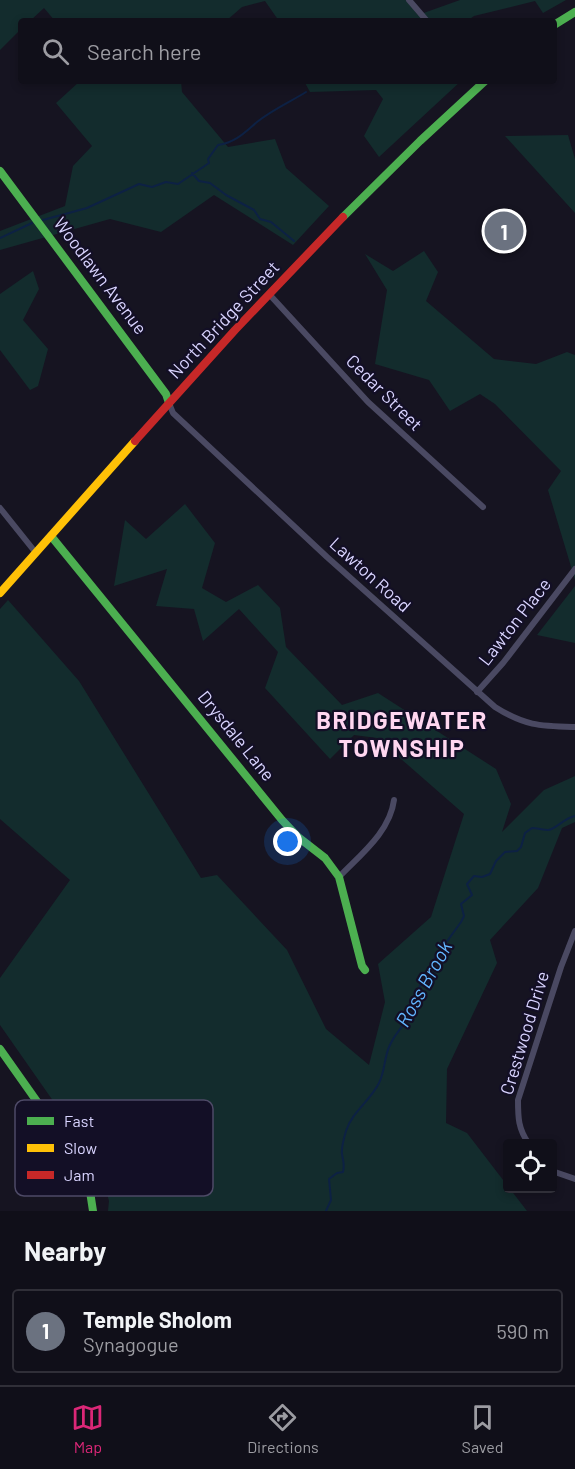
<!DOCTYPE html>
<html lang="en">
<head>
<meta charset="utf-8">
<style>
  :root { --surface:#100f19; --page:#191822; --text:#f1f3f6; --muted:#9c9ca2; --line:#302f38; --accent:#db2777 }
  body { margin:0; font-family:Barlow,sans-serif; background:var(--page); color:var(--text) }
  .controls { position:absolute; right:18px; bottom:18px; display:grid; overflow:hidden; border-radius:6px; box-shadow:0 3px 9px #0003 }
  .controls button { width:54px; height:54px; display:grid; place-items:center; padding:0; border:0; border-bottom:2px solid var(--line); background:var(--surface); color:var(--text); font:30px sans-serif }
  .you { position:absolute; left:288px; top:842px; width:21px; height:21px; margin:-15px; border:4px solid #fff; border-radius:50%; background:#1a73e8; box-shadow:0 0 0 9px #1a73e833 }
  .badge { display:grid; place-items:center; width:39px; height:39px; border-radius:50%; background:var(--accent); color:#fff; font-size:20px; font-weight:700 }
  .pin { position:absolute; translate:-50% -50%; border:3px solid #fff; box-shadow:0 2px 6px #0006 }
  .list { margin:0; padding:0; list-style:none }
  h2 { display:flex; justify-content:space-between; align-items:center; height:78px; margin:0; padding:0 24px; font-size:26px }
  h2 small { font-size:20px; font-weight:400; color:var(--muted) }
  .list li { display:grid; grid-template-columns:39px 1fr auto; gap:18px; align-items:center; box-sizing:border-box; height:84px; margin:0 12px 12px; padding:0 12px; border:2px solid var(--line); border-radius:6px }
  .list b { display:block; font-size:22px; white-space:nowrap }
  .list p { margin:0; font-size:20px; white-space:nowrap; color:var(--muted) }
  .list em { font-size:20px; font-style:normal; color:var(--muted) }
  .icon { flex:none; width:33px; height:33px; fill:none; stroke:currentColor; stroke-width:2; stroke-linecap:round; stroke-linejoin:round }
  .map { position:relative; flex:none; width:575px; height:1211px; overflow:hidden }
  .search { position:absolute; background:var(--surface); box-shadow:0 3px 9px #0003; left:18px; right:18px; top:18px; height:66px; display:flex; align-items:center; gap:15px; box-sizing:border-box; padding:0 21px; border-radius:6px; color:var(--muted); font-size:22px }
  .sheet { height:174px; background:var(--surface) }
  nav { display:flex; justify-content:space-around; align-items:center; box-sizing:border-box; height:84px; border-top:2px solid var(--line); background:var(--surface); font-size:16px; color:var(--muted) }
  nav a { display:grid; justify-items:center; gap:3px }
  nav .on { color:var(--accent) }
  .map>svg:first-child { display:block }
  .green { fill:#132c2d }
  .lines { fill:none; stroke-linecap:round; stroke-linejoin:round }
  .stream { stroke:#0d2144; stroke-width:2 }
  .street { stroke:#4a4962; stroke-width:6 }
  .fast { stroke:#4caf50; stroke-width:8 }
  .slow { stroke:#ffc107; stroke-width:8 }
  .jam { stroke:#c62828; stroke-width:8 }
  .labels { text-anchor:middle; stroke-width:4.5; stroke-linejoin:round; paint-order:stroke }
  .street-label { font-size:18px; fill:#d9d4ff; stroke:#130f26 }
  .water-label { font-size:20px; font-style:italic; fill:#62b6ff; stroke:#130f26 }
  .district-label { font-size:24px; font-weight:bold; letter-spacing:1.5px; fill:#ffd6f0; stroke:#130f26 }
  .key { fill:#130f26; stroke:#4e4a67; stroke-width:1.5 }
  .key-label { font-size:16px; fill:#d9d4ff }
</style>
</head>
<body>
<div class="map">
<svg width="575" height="1211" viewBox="0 0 575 1211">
  <rect width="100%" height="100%" fill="#161421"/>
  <path class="green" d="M 0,0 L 406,0 L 418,15 L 460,0 L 566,0 L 543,13 L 535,1 L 474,16 L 467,21 L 279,21 L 265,1 L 242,7 L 226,21 L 55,21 L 44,8 L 30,21 L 21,21 L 21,29 L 0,50 Z
    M 80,81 L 181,81 L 182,92 L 228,147 L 275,139 L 286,168 L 329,206 L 293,245 L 214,195 L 161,232 L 110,219 L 0,250 L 0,231 L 65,206 L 73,166 L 92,146 L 56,103 Z
    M 304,81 L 461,81 L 379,157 L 364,136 L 383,99 L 376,90 L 310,92 Z
    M 568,135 L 575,159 L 575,213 L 505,136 Z
    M 424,251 L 438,272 L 426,301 L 494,359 L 536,364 L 567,352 L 575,355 L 575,580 L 548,490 L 561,471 L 495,404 L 480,394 L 450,411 L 429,380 L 375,364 L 387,290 L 365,254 L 393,271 Z
    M 33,271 L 39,289 L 23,320 L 48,349 L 38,386 L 30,390 L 0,350 L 0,294 Z
    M 185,504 L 215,543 L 202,588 L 226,602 L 258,585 L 280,608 L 286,647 L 342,705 L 378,693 L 496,769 L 511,804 L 502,832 L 544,790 L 575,776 L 575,822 L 562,828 L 538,888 L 490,940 L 497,963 L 447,1069 L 446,1123 L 467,1133 L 527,1211 L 108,1211 L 109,1201 L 100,1168 L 0,1025 L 0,978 L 70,880 L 0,819 L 0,609 L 8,600 L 79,681 L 201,878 L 217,875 L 287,950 L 326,1029 L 369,1065 L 385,1002 L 378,964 L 431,917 L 464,814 L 377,738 L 354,735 L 330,759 L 265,688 L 278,652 L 239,609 L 203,641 L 194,609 L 156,606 L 167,569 L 114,586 L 125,520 L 146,539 Z
    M 575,586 L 575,643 L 537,635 Z"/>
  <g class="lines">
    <path class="stream" d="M 192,173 L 199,181 L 210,183 L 226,195 L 254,210 L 260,219 L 271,222 L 294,241
      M 43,220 L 87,208 L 139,184 L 152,187 L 166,182 L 178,184 L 209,163 L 208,159 L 218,145 C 236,142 244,133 257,122 C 272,110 290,102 306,92
      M 0,238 L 32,223
      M 326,1211 L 331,1200 L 329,1179 L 337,1173 L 343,1172 C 345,1164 343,1161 342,1154 C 341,1148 344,1138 346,1131 C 352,1112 370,1101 379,1083 C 385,1071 384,1059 389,1047 C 395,1032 406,1023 415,1010 C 420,1001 416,991 421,984 L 429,984 L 430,968 L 435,958 L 461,922 L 464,916 L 461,904 L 472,895 L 467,884 L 474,876 L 482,877 L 490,874 L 496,861 L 505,852 L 517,851 L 521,847 L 525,833 L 532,828 C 537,828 543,830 548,830 C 555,830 564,818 575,816"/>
    <path class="street" d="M 409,0 L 427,21
      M 269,294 L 368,402 L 483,507
      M 169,403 L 173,413 L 327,557 L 495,707 C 525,726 540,726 575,727
      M 0,508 L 36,553
      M 477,692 L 503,663 L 575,569
      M 339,877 C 360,855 390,832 394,800
      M 529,1144 C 518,1129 518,1117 518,1100 L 561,967 L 575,931
      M 552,1171 L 575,1179"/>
    <path class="fast" d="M 554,25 L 575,12
      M 0,171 L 166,394 L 169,403
      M 343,217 L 420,141 L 485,81
      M 51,536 L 282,820 L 298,837 L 325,858 L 339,877 L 362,966 L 365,970
      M 0,1049 L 79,1161 L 89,1185 L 93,1211"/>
    <path class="slow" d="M 0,593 L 135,441"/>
    <path class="jam" d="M 135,441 L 235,330 L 343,217"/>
  </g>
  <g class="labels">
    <g class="street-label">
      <text transform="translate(100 276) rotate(53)" y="6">Woodlawn Avenue</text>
      <text transform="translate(224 320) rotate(-47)" y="6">North Bridge Street</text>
      <text transform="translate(384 393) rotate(45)" y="6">Cedar Street</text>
      <text transform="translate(370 575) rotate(42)" y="6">Lawton Road</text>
      <text transform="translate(515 622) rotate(-52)" y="6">Lawton Place</text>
      <text transform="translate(236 736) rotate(51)" y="6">Drysdale Lane</text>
      <text transform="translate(525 1033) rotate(-73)" y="6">Crestwood Drive</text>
    </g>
    <g class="water-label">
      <text transform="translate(424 984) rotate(-61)" y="7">Ross Brook</text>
    </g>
    <g class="district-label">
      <text x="402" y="729">BRIDGEWATER<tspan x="402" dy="28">TOWNSHIP</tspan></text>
    </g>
  </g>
  <rect x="15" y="1100" width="198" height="96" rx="9" class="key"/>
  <rect x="27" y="1117" width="27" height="8" fill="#4caf50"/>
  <rect x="27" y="1144" width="27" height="8" fill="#ffc107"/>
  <rect x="27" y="1171" width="27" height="8" fill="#c62828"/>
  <g class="key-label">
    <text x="64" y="1127">Fast</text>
    <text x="64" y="1154">Slow</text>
    <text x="64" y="1181">Jam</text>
  </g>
</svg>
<div class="controls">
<button><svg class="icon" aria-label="locate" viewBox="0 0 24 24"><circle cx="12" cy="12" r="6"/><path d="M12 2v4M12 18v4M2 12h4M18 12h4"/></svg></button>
</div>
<div class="you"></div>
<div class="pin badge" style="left:504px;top:231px;background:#6b7280">1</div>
<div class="search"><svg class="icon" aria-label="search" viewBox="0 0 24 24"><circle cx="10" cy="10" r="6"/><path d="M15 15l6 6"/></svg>Search here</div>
</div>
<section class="sheet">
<h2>Nearby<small></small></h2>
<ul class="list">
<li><span class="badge" style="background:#6b7280">1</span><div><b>Temple Sholom</b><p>Synagogue</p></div><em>590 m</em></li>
</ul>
</section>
<nav>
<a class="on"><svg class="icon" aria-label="map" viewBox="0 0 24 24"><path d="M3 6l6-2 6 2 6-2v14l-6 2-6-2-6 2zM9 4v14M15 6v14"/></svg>Map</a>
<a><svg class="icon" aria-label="directions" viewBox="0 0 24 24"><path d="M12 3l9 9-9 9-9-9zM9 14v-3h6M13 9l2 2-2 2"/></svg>Directions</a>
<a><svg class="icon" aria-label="saved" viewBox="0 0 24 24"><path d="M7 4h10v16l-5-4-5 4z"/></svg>Saved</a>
</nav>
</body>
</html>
